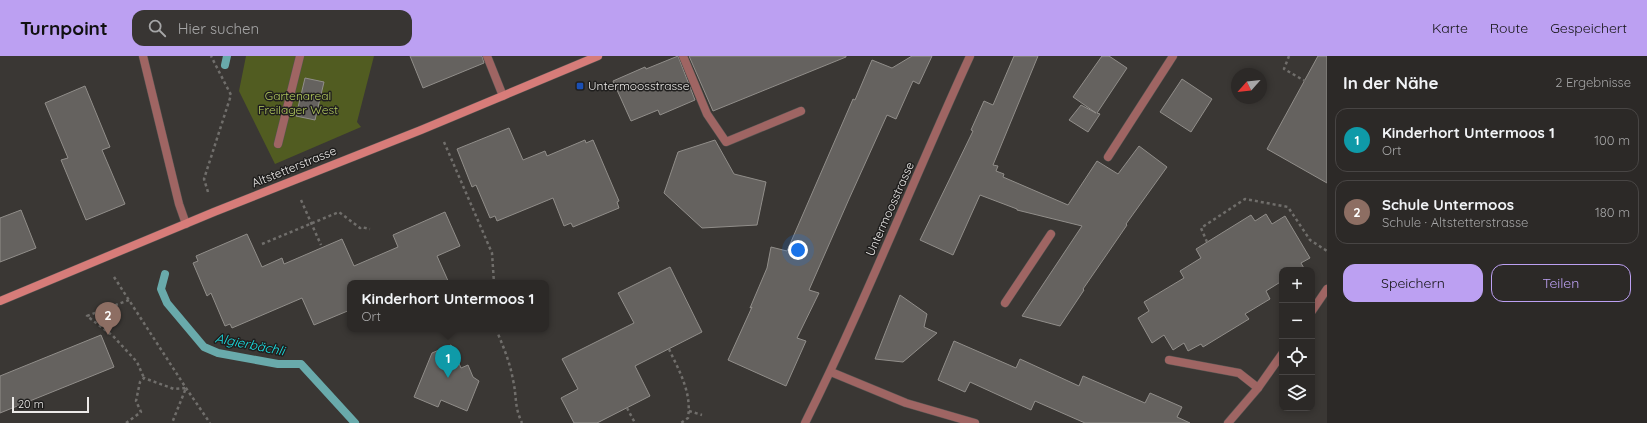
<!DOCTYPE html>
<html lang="de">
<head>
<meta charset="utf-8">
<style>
  :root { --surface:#2c2927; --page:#383533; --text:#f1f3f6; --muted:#a6a6a7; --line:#484544; --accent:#bca0f2 }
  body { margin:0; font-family:Quicksand,sans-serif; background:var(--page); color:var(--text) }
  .controls { position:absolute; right:12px; bottom:12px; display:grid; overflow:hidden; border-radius:8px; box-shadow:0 2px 6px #0003 }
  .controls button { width:36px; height:36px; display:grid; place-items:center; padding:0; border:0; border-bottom:1px solid var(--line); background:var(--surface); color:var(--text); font:20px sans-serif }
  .compass { position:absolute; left:1231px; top:12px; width:36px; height:36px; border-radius:50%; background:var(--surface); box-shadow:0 2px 6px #0003; rotate:243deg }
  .scale { position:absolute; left:12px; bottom:10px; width:77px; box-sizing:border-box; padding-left:4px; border:2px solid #eceae8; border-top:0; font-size:11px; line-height:14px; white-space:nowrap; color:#eceae8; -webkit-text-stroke:3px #201f1e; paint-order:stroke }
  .you { position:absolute; left:798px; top:194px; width:14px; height:14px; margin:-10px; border:3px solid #fff; border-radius:50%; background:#1a73e8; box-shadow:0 0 0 6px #1a73e833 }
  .badge { display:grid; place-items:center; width:26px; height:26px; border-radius:50%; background:var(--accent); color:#fff; font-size:13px; font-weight:700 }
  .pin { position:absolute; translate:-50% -33px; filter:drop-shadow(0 1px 2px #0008) }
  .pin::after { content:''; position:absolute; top:21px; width:14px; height:12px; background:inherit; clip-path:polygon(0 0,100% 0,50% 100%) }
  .popup { position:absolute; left:347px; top:224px; width:202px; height:52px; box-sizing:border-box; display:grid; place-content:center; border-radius:8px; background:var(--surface); filter:drop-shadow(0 1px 3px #0005); font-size:13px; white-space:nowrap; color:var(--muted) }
  .popup b { font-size:15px; color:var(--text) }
  .popup::after { content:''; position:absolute; left:50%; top:100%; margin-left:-8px; border:8px solid transparent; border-top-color:var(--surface) }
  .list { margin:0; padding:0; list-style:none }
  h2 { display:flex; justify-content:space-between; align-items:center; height:52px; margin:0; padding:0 16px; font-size:17px }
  h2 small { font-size:13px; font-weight:400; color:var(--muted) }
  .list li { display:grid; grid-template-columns:26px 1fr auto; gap:12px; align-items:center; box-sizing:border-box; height:64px; margin:0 8px 8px; padding:0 8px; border:1px solid var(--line); border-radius:12px }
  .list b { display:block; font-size:15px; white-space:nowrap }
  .list p { margin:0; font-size:13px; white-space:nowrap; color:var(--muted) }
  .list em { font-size:13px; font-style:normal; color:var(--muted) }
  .actions { display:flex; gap:8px; padding:12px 16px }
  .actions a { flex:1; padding:9px 0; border:1px solid var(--accent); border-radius:12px; text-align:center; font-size:14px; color:var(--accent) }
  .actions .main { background:var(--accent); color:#111 }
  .icon { flex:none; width:22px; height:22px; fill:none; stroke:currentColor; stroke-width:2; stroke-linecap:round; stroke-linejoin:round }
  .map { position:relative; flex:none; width:1327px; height:367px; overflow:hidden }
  header { display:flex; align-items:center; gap:24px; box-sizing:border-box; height:56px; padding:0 20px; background:var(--accent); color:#111 }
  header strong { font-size:19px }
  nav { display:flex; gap:22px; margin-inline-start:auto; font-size:14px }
  .search { width:280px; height:36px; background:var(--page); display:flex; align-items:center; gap:10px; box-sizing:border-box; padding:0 14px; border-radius:12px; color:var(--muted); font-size:15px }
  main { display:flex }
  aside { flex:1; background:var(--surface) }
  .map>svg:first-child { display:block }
  .green { fill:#515c21 }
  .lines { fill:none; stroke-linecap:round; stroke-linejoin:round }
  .stream { stroke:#69aaab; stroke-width:8 }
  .building { fill:#65625f; stroke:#918e8a }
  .lane-casing { stroke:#565451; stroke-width:9 }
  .street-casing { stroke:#565451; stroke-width:9 }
  .secondary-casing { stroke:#565451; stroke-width:9 }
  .path { stroke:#706e6b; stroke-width:2.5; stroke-dasharray:3 3; stroke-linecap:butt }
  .lane { stroke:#9f6563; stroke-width:8 }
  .street { stroke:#9f6563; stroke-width:8 }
  .secondary { stroke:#d77c79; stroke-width:8 }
  .transit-dot { fill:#1a4fb4; stroke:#201f1e; stroke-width:1.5 }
  .labels { text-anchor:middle; stroke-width:3; stroke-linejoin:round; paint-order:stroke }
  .poi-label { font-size:12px; fill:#eceae8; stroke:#201f1e; text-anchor:start }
  .park-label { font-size:12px; fill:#b4cb5e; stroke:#201f1e }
  .street-label { font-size:12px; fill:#eceae8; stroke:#201f1e }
  .water-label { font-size:13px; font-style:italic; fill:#1ae0e4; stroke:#201f1e }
</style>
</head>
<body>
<header>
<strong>Turnpoint</strong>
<div class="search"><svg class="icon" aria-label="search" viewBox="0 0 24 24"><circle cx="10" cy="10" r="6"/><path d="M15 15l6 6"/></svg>Hier suchen</div>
<nav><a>Karte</a><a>Route</a><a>Gespeichert</a></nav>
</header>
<main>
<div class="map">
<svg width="1327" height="367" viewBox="0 0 1327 367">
  <rect width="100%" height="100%" fill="#3a3734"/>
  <path class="green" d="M 246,0 L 374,0 L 357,66 L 361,71 L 275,108 L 239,35 Z"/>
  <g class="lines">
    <path class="stream" d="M 225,9 L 227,0
      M 165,218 L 161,233 L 167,247 L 204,291 L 218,297 L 278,308 L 301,308 L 355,367"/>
  </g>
  <path class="building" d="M 410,0 L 482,0 L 484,7 L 423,32 Z
    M 678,0 L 695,44 L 660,59 L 658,54 L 631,65 L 613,25 L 645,11 L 646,13 Z
    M 689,0 L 846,0 L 846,1 L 713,55 Z
    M 912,0 L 932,0 L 919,28 L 913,25 L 896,63 L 887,59 L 849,143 L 809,234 L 819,237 L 797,282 L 806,285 L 786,330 L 728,304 L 752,251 L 750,252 L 767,212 L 771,191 L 787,195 L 853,43 L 855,44 L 872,4 L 892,12 Z
    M 1014,0 L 1038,0 L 993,109 L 998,110 L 996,115 L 1004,118 L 1003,121 L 1068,149 L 1097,105 L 1118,118 L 1139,90 L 1167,111 L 1126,168 L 1127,169 L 1083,233 L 1084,234 L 1060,270 L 1022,260 L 1082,170 L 1017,154 L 1017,153 L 980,139 L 953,199 L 920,184 L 973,75 L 971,74 L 984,45 L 993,49 Z
    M 1102,0 L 1109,0 L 1127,12 L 1097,57 L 1100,58 L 1088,76 L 1069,64 L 1081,49 L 1096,57 L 1073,41 Z
    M 1318,0 L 1327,0 L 1327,127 L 1267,93 Z
    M 305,22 L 324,26 L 315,64 L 296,60 Z
    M 1182,23 L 1212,43 L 1191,76 L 1160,56 Z
    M 85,30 L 110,91 L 102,94 L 125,148 L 86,164 L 61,104 L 68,102 L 45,47 Z
    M 509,72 L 523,104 L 545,95 L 547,100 L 585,84 L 586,87 L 593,84 L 619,145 L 617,146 L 619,152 L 573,171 L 571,167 L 564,170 L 553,142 L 497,165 L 495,160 L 490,162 L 476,129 L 472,131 L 457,93 Z
    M 715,84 L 734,118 L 766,126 L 757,169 L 702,172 L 664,137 L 678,96 Z
    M 21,154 L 36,192 L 0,206 L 0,162 Z
    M 445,156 L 460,190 L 437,200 L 449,227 L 350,227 L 350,254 L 314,269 L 302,242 L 232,272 L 230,268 L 225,270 L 211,237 L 207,240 L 193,207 L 198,205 L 196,200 L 247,178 L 262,211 L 282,202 L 284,208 L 342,183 L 354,210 L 398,191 L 393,179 Z
    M 1266,158 L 1272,168 L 1285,160 L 1310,202 L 1301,207 L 1305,214 L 1282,214 L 1282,225 L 1266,235 L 1270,243 L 1245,258 L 1249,263 L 1203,291 L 1201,288 L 1188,295 L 1184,287 L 1173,294 L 1164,279 L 1152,287 L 1138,262 L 1149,255 L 1144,246 L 1184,222 L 1180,215 L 1201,202 L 1196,193 L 1251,159 L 1255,165 Z
    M 670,211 L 702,276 L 635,310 L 650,340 L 597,367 L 574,367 L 561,342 L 578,333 L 562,303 L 634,267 L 618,237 Z
    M 900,239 L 927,258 L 924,271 L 937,277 L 903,306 L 875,303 Z
    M 101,279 L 114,311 L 0,357 L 0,320 Z
    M 954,285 L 1016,312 L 1020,303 L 1079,330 L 1083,320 L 1145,347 L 1150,337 L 1182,351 L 1177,361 L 1190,367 L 1085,367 L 1035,345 L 1031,354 L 970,326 L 965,336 L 938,324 Z
    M 451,289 L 461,312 L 468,309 L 473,321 L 479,325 L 467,355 L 441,344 L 438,351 L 414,341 L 432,297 Z"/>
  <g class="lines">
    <defs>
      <path id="lane" d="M 143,0 L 179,148 L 186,168
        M 683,0 L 707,58 L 726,86 L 801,55
        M 278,88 L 300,0
        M 1108,101 L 1173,0
        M 1005,247 L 1051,178
        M 1169,304 L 1239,317 L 1258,332"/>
      <path id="street" d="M 487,0 L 503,40
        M 1312,255 L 1327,233
        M 831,316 L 906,347 L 975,367
        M 805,367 C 865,247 914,122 970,0
        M 1228,367 L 1258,332 L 1282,298"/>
      <path id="secondary" d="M 0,245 L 214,156 L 421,74 L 598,0"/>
    </defs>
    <use href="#lane" class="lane-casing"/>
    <use href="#street" class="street-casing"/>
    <use href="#secondary" class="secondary-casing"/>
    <path class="path" d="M 1289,0 L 1284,13 L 1305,25
      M 444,86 L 492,197 L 494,227
      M 208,136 L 204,123 L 231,39 L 211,0
      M 301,144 L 321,189
      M 1207,186 L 1201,172 L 1245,143 L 1288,151 L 1310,184 L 1327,195
      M 262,188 L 339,156 L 360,172 L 361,171 L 370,173
      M 114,221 L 186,332 L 210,367
      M 129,244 L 87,260 L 113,280 L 137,306 L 144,322
      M 496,273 C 503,290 510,306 513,324 C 517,341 514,350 522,367
      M 669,293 C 679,315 692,336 688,362 L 681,367
      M 627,352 L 635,367
      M 689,355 L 702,359
      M 126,367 L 141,356 L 136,345 L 140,326 L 144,322 L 174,333 L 186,332 L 172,367"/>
    <use href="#lane" class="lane"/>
    <use href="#street" class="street"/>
    <use href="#secondary" class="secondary"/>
  </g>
  <rect class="transit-dot" x="576" y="26" width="8" height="8" rx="2"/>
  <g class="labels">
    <g class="poi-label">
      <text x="588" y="34">Untermoosstrasse</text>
    </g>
    <g class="park-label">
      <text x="298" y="44">Gartenareal<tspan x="298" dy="14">Freilager West</tspan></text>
    </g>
    <g class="street-label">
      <text transform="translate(294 111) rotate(-22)" y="4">Altstetterstrasse</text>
      <text transform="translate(890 153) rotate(-66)" y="4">Untermoosstrasse</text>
    </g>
    <g class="water-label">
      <text transform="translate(250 288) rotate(11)" y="5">Algierbächli</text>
    </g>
  </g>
</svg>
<div class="controls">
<button>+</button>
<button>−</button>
<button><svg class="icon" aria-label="locate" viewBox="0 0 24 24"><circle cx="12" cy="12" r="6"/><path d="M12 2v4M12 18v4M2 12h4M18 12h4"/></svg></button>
<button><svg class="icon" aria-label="layers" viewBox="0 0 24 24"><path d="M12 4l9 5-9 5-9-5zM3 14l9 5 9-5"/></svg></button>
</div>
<svg class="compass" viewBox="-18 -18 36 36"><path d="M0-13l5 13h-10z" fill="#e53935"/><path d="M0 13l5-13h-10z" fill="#a6a6a7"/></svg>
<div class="scale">20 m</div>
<div class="you"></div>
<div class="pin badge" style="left:448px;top:322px;background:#0f9aa8">1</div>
<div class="popup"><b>Kinderhort Untermoos 1</b>Ort</div>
<div class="pin badge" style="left:108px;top:279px;background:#8d6e63">2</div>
</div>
<aside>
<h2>In der Nähe<small>2 Ergebnisse</small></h2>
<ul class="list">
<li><span class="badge" style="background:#0f9aa8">1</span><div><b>Kinderhort Untermoos 1</b><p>Ort</p></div><em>100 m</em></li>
<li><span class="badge" style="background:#8d6e63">2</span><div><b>Schule Untermoos</b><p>Schule · Altstetterstrasse</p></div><em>180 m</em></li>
</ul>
<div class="actions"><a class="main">Speichern</a><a>Teilen</a></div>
</aside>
</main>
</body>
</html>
